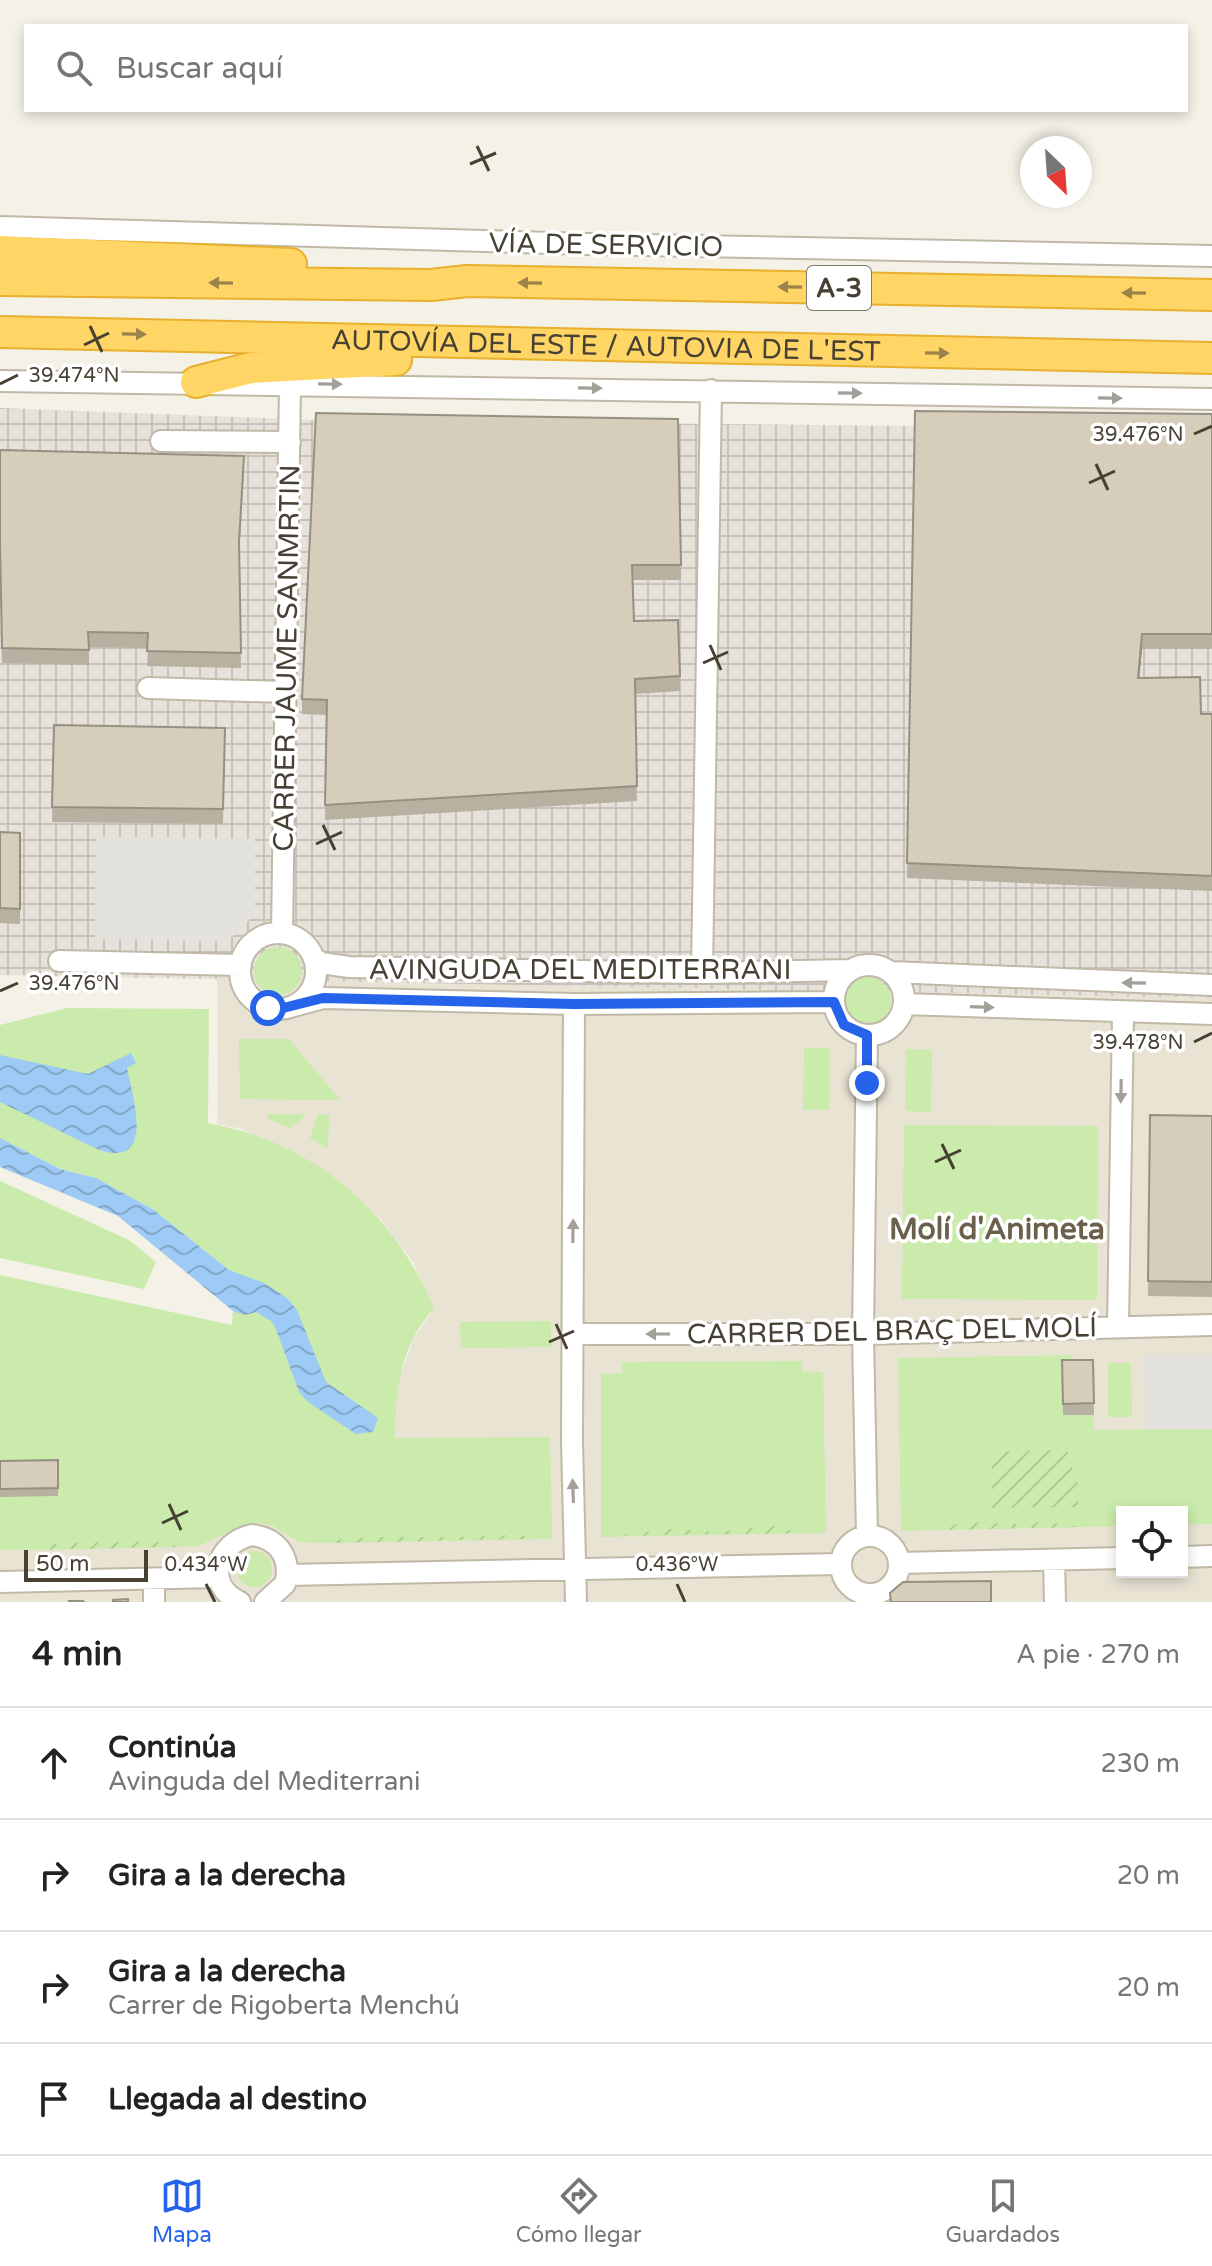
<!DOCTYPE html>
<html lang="es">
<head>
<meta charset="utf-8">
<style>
  :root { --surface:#fff; --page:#f6f6f6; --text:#222; --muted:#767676; --line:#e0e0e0; --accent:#2563eb }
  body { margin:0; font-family:"Varela Round",sans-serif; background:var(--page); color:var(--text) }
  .controls { position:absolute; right:24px; bottom:24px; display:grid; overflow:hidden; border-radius:0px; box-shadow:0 4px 12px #0003 }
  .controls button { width:72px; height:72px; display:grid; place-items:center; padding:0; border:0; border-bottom:2px solid var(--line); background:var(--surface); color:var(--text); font:40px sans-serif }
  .compass { position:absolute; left:1020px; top:136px; width:72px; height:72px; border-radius:50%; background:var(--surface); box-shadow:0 4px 12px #0003; rotate:155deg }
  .scale { position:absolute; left:24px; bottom:20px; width:124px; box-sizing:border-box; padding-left:8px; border:4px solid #474134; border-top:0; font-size:22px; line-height:28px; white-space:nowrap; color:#474134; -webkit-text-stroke:6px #fff; paint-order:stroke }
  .stop { position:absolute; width:24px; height:24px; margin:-18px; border:6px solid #2563eb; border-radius:50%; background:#fff }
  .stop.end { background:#2563eb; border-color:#fff; box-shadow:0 2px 8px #0008 }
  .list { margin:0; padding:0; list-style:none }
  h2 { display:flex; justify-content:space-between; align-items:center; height:104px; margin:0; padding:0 32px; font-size:34px }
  h2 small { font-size:26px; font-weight:400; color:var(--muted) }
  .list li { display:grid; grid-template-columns:52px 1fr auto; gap:24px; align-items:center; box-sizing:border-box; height:112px; padding:0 32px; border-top:2px solid var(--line) }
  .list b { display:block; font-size:30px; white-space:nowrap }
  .list p { margin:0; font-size:26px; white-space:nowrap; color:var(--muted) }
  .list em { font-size:26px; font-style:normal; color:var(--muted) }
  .icon { flex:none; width:44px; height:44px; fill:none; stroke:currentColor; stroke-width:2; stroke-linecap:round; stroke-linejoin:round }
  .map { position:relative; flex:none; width:1212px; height:1602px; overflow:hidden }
  .search { position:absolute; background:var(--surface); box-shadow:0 4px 12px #0003; left:24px; right:24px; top:24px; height:88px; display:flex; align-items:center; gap:20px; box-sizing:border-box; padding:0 28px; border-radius:0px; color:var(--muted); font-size:30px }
  .sheet { height:552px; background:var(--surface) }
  nav { display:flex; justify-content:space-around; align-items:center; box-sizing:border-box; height:112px; border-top:2px solid var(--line); background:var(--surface); font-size:22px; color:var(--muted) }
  nav a { display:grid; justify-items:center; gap:4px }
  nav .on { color:var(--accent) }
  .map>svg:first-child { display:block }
  .residential { fill:#e8e3d3; fill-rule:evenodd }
  .industrial { fill:url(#industrial-grid) }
  .green { fill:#caebab }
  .garden { fill:url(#garden-furrows) }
  .parking { fill:#e4e2de }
  .water { fill:url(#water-waves) }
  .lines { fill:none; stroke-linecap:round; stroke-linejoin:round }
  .minor-casing { stroke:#c0b9a7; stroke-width:24 }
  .highway-casing { stroke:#e8b02c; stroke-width:34 }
  .minor { stroke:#fff; stroke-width:20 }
  .highway { stroke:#ffd666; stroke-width:30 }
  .wall { fill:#b8b0a0 }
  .shaded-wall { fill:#969082 }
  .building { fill:#d6cdba; stroke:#969082; stroke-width:2 }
  .oneway { fill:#9a844a }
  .oneway2 { fill:#a3a09a }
  .route { stroke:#2563eb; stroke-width:10 }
  .ticks { fill:none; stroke:#474134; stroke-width:3 }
  .labels { text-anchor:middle; stroke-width:7; stroke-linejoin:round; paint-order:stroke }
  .shield { fill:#fff; stroke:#7e7a71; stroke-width:2 }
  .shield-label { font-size:26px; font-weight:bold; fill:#474134 }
  .street-label { font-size:28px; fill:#474134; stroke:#fff }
  .neighbourhood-label { font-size:30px; font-weight:bold; fill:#6b604b; stroke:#fff }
  .ticks-label { font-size:20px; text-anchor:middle; fill:#474134; stroke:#fff; stroke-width:7; stroke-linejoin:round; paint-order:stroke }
</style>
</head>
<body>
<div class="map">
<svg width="1212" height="1602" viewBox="0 0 1212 1602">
  <defs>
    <pattern id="industrial-grid" width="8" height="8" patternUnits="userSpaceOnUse" patternTransform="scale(2)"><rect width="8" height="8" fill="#e6e2da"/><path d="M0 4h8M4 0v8" fill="none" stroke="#c7c3bc"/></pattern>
    <pattern id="garden-furrows" width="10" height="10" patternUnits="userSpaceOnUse" patternTransform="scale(2)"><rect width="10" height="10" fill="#caebab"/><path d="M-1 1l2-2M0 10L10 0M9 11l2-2" fill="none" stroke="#afcb94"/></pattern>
    <pattern id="water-waves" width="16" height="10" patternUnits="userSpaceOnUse" patternTransform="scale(2)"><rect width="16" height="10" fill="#9dcbf5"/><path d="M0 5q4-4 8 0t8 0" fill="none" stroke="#82a6c7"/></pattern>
  </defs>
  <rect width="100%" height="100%" fill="#f4f1e6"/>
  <path class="residential" d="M 217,977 L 1212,998 L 1212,1602 L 0,1602 L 0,1430 L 394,1394 L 414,1338 L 434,1308 L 413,1262 L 379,1217 L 243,1129 L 217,1124 ZM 1122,1512 L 1182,1512 L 1182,1572 L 1122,1572 Z"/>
  <path class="industrial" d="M 0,408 L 314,420 L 1212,429 L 1212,998 L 0,975 Z"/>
  <path class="green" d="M254 971a24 24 0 1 1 48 0a24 24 0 1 1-48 0Z
    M843 1001a24 24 0 1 1 48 0a24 24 0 1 1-48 0Z
    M 67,1008 L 209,1009 L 208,1123 C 313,1142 393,1210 434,1308 C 401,1344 395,1391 395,1438 L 550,1437 L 552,1539 L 317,1543 L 299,1542 L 273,1526 L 260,1523 L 242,1525 L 199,1546 L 0,1550 L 0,1275 L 232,1325 L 233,1311 L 245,1277 L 229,1270 L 154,1210 L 96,1178 L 60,1169 L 0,1138 L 0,1025 Z
    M 239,1039 L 289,1039 L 340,1100 L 240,1099 Z
    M 804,1048 L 830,1048 L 829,1110 L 803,1110 Z
    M 906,1049 L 932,1050 L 931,1112 L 905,1111 Z
    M 268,1114 L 307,1114 L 290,1128 L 268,1119 Z
    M 318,1114 L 329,1115 L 328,1149 L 310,1138 Z
    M 904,1125 L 1098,1126 L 1097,1300 L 902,1299 Z
    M 0,1181 L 129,1240 L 156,1262 L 144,1289 L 0,1258 Z
    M 551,1321 L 551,1347 L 461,1348 L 460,1322 Z
    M 1071,1355 L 1073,1367 L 1093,1368 L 1093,1371 L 1063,1415 L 1094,1415 L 1094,1430 L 1212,1429 L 1212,1524 L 1182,1525 L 1182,1512 L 1122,1512 L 1122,1526 L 901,1531 L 898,1358 Z
    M 802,1361 L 802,1371 L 823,1372 L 826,1533 L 601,1537 L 601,1374 L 622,1373 L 622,1362 Z
    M 1108,1363 L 1131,1363 L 1132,1417 L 1108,1417 Z
    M236 1569a18 18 0 1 1 36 0a18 18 0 1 1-36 0Z"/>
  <path class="garden" d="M 1067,1450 L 1078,1486 L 1078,1507 L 992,1508 L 992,1452 Z
    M 1044,1521 L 1077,1527 L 943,1530 C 962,1514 1017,1530 1044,1521 Z
    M 772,1526 L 802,1533 L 615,1536 L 671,1529 L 717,1532 Z
    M 496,1535 L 526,1536 L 526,1539 L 334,1543 L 333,1540 C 388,1533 442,1540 496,1535 Z
    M 150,1541 L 182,1547 L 32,1550 C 44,1539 126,1544 150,1541 Z"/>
  <path class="parking" d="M 96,837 L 255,839 L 255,914 L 232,937 L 220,941 L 95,939 Z
    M 1212,1354 L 1212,1429 L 1146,1429 L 1144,1355 Z"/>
  <path class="water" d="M 131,1053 L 136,1063 L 127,1068 C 132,1095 157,1169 99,1150 L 0,1102 L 0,1055 L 88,1074 Z
    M 0,1138 L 60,1169 L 96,1178 L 154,1210 L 229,1270 L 264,1283 L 287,1298 L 297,1310 L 326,1382 L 378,1418 L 373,1432 L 356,1434 L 308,1402 L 299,1392 L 276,1329 L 271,1321 L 256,1312 L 245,1315 L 233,1311 L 118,1216 L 0,1167 Z"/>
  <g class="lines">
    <defs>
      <path id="minor" d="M 0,227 L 589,244 L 1212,256
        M 0,381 L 1212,399
        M 161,441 L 290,442
        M 148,688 L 284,692
        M 282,933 L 290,383
        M240 971a38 38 0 1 1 76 0a38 38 0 1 1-76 0Z
        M 313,957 L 321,963 L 349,967 L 702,973 L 850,970
        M 59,961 L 241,965
        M834 1000a35 35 0 1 1 70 0a35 35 0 1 1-70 0Z
        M 891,972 L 1212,985
        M 702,973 L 711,390
        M 574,1004 L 572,1442 L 576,1602
        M 904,1004 L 1212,1014
        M 290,1007 L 323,998 L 574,1004 L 834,1002
        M 867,1035 L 863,1334 L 867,1536
        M 1118,1326 L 1123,1013
        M 572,1334 L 863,1334 L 1212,1325
        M841 1565a29 29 0 1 1 58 0a29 29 0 1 1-58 0Z
        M 1182,1557 L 1212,1556
        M 1054,1560 L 1055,1602
        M 900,1563 L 1122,1558
        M 287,1575 L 841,1564
        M 154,1579 L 154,1602
        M 0,1582 L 218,1577
        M 240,1602 C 203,1585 217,1542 252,1535 C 278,1538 292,1558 285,1584 L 265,1602"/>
      <g id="highway">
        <path d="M 0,251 L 291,264"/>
        <path d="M 0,280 L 431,285 L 467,281 L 1212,295"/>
        <path id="s1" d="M 0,332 L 1212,358"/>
        <path d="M 196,382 L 251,368 L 396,360"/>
      </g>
    </defs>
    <use href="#minor" class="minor-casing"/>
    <use href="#highway" class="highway-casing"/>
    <use href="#minor" class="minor"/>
    <use href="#highway" class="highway"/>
  </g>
  <path class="wall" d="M 915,411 L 1212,414 L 1212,649 L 1142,649 L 1139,678 L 1201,714 L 1212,714 L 1212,891 L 907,878 Z
    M 678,419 L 681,580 L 632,580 L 634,621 L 678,620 L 680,691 L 635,694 L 637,801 L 325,820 L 327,715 L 302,714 L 302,699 Z
    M 244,471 L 239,555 L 241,668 L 147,666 L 148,648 L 89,647 L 89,665 L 2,663 L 0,557 Z
    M 54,725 L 225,728 L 223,824 L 52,822 Z
    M 0,832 L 20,833 L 20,924 L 0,923 Z
    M 1150,1115 L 1212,1116 L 1212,1297 L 1148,1296 Z
    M 1062,1360 L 1093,1360 L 1094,1415 L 1063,1415 Z
    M 58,1460 L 58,1496 L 0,1497 L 0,1461 Z"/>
  <path class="shaded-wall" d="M 1142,634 L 1142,649 L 1138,693 L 1138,678 Z"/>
  <path class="building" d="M 915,411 L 1212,414 L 1212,634 L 1142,634 L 1138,678 L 1200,677 L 1201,714 L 1212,714 L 1212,876 L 907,863 Z
    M 316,413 L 678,419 L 681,565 L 632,565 L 634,621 L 678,620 L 680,676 L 635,679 L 637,786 L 325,805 L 327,700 L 302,699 Z
    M 0,450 L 244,456 L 239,542 L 241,653 L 147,651 L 148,633 L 88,632 L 89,650 L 2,648 L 0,542 Z
    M 54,725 L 225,728 L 223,809 L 52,807 Z
    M 0,832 L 20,833 L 20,909 L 0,908 Z
    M 1150,1115 L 1212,1116 L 1212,1282 L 1148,1281 Z
    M 1062,1360 L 1093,1360 L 1094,1403 L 1063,1404 Z
    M 58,1460 L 58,1488 L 0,1489 L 0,1461 Z
    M 991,1581 L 991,1602 L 891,1602 L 890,1593 L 903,1582 Z
    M 128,1599 L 128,1602 L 113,1602 L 113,1600 Z
    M 69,1601 L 83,1601 L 84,1602 L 69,1602 Z"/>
  <defs><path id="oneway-solid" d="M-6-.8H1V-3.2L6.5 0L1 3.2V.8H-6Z" transform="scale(2)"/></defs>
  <g class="oneway">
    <use href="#oneway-solid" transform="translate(221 283) rotate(-179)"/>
    <use href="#oneway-solid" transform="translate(530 283) rotate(-179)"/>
    <use href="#oneway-solid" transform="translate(790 287) rotate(-179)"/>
    <use href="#oneway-solid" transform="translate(1134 293) rotate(-179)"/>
    <use href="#oneway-solid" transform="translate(134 334) rotate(1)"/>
    <use href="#oneway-solid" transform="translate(937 353) rotate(1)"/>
  </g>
  <g class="oneway2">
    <use href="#oneway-solid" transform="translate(330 384) rotate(1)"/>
    <use href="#oneway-solid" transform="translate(590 388) rotate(1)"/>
    <use href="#oneway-solid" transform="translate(850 393) rotate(1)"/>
    <use href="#oneway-solid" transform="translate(1110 398) rotate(1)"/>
    <use href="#oneway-solid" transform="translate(1134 983) rotate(-179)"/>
    <use href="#oneway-solid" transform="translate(982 1007) rotate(2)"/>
    <use href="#oneway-solid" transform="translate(1121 1091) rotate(91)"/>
    <use href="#oneway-solid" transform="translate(573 1231) rotate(-89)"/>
    <use href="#oneway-solid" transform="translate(658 1334) rotate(-180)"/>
    <use href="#oneway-solid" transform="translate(573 1491) rotate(-92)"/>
  </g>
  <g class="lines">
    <path class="route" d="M 268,1008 L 279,1009 L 323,998 L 574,1004 L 834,1002 L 844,1025 L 867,1035 L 867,1083"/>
  </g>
  <path class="ticks" d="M 477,146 L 489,171M 470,164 L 496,153M 90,326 L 102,352M 84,345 L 109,333M 0,384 L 18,375M 1194,434 L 1212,426M 1096,464 L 1108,490M 1089,483 L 1115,471M 710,645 L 721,670M 703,663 L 728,652M 323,825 L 335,850M 316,844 L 342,832M 0,991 L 18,983M 1194,1042 L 1212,1033M 942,1144 L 954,1169M 935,1162 L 961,1150M 556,1324 L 567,1349M 549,1342 L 574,1331M 169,1504 L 181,1530M 162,1523 L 188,1511M 206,1584 L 215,1602M 677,1584 L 685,1602"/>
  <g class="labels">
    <rect class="shield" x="807" y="266" width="64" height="44" rx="6"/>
    <g class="shield-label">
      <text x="839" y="297">A-3</text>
    </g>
    <g class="street-label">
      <text transform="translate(606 244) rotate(1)" y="10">VÍA DE SERVICIO</text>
      <text dy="10" stroke="none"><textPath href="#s1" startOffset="606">AUTOVÍA DEL ESTE / AUTOVIA DE L'EST</textPath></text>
      <text transform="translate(286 658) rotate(-89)" y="10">CARRER JAUME SANMRTIN</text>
      <text x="580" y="979">AVINGUDA DEL MEDITERRANI</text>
      <text transform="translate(892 1330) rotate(-1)" y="10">CARRER DEL BRAÇ DEL MOLÍ</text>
    </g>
    <g class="neighbourhood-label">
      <text x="997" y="1239">Molí d'Animeta</text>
    </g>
  </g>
  <g class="ticks-label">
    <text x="74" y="382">39.474°N</text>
    <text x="1138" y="441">39.476°N</text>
    <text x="74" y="990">39.476°N</text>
    <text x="1138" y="1049">39.478°N</text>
    <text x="206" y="1571">0.434°W</text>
    <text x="677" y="1571">0.436°W</text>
  </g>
</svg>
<div class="controls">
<button><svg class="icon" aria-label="locate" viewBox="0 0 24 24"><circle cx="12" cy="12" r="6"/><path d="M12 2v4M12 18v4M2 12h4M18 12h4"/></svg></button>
</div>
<svg class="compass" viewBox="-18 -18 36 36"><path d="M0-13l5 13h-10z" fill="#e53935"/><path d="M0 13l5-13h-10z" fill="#767676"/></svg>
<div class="scale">50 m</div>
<div class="stop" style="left:268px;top:1008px"></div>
<div class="stop end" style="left:867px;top:1083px"></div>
<div class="search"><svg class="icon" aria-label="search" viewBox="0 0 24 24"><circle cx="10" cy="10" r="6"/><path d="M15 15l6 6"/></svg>Buscar aquí</div>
</div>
<section class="sheet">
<h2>4 min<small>A pie · 270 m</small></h2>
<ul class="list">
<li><svg class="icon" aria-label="ahead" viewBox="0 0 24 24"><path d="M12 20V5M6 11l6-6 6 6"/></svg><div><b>Continúa</b><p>Avinguda del Mediterrani</p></div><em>230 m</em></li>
<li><svg class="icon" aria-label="right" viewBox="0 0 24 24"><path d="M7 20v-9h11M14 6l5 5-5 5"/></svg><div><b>Gira a la derecha</b></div><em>20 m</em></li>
<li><svg class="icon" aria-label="right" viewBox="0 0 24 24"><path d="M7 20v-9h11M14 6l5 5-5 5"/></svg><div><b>Gira a la derecha</b><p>Carrer de Rigoberta Menchú</p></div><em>20 m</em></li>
<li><svg class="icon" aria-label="arrive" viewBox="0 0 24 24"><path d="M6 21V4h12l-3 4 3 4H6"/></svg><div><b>Llegada al destino</b></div></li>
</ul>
</section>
<nav>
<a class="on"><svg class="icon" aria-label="map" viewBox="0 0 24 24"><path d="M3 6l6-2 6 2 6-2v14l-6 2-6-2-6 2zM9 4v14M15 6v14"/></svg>Mapa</a>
<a><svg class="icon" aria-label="directions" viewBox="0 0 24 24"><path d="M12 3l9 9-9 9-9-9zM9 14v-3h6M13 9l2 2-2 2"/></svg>Cómo llegar</a>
<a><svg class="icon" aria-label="saved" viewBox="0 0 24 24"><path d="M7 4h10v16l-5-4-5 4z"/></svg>Guardados</a>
</nav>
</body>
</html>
